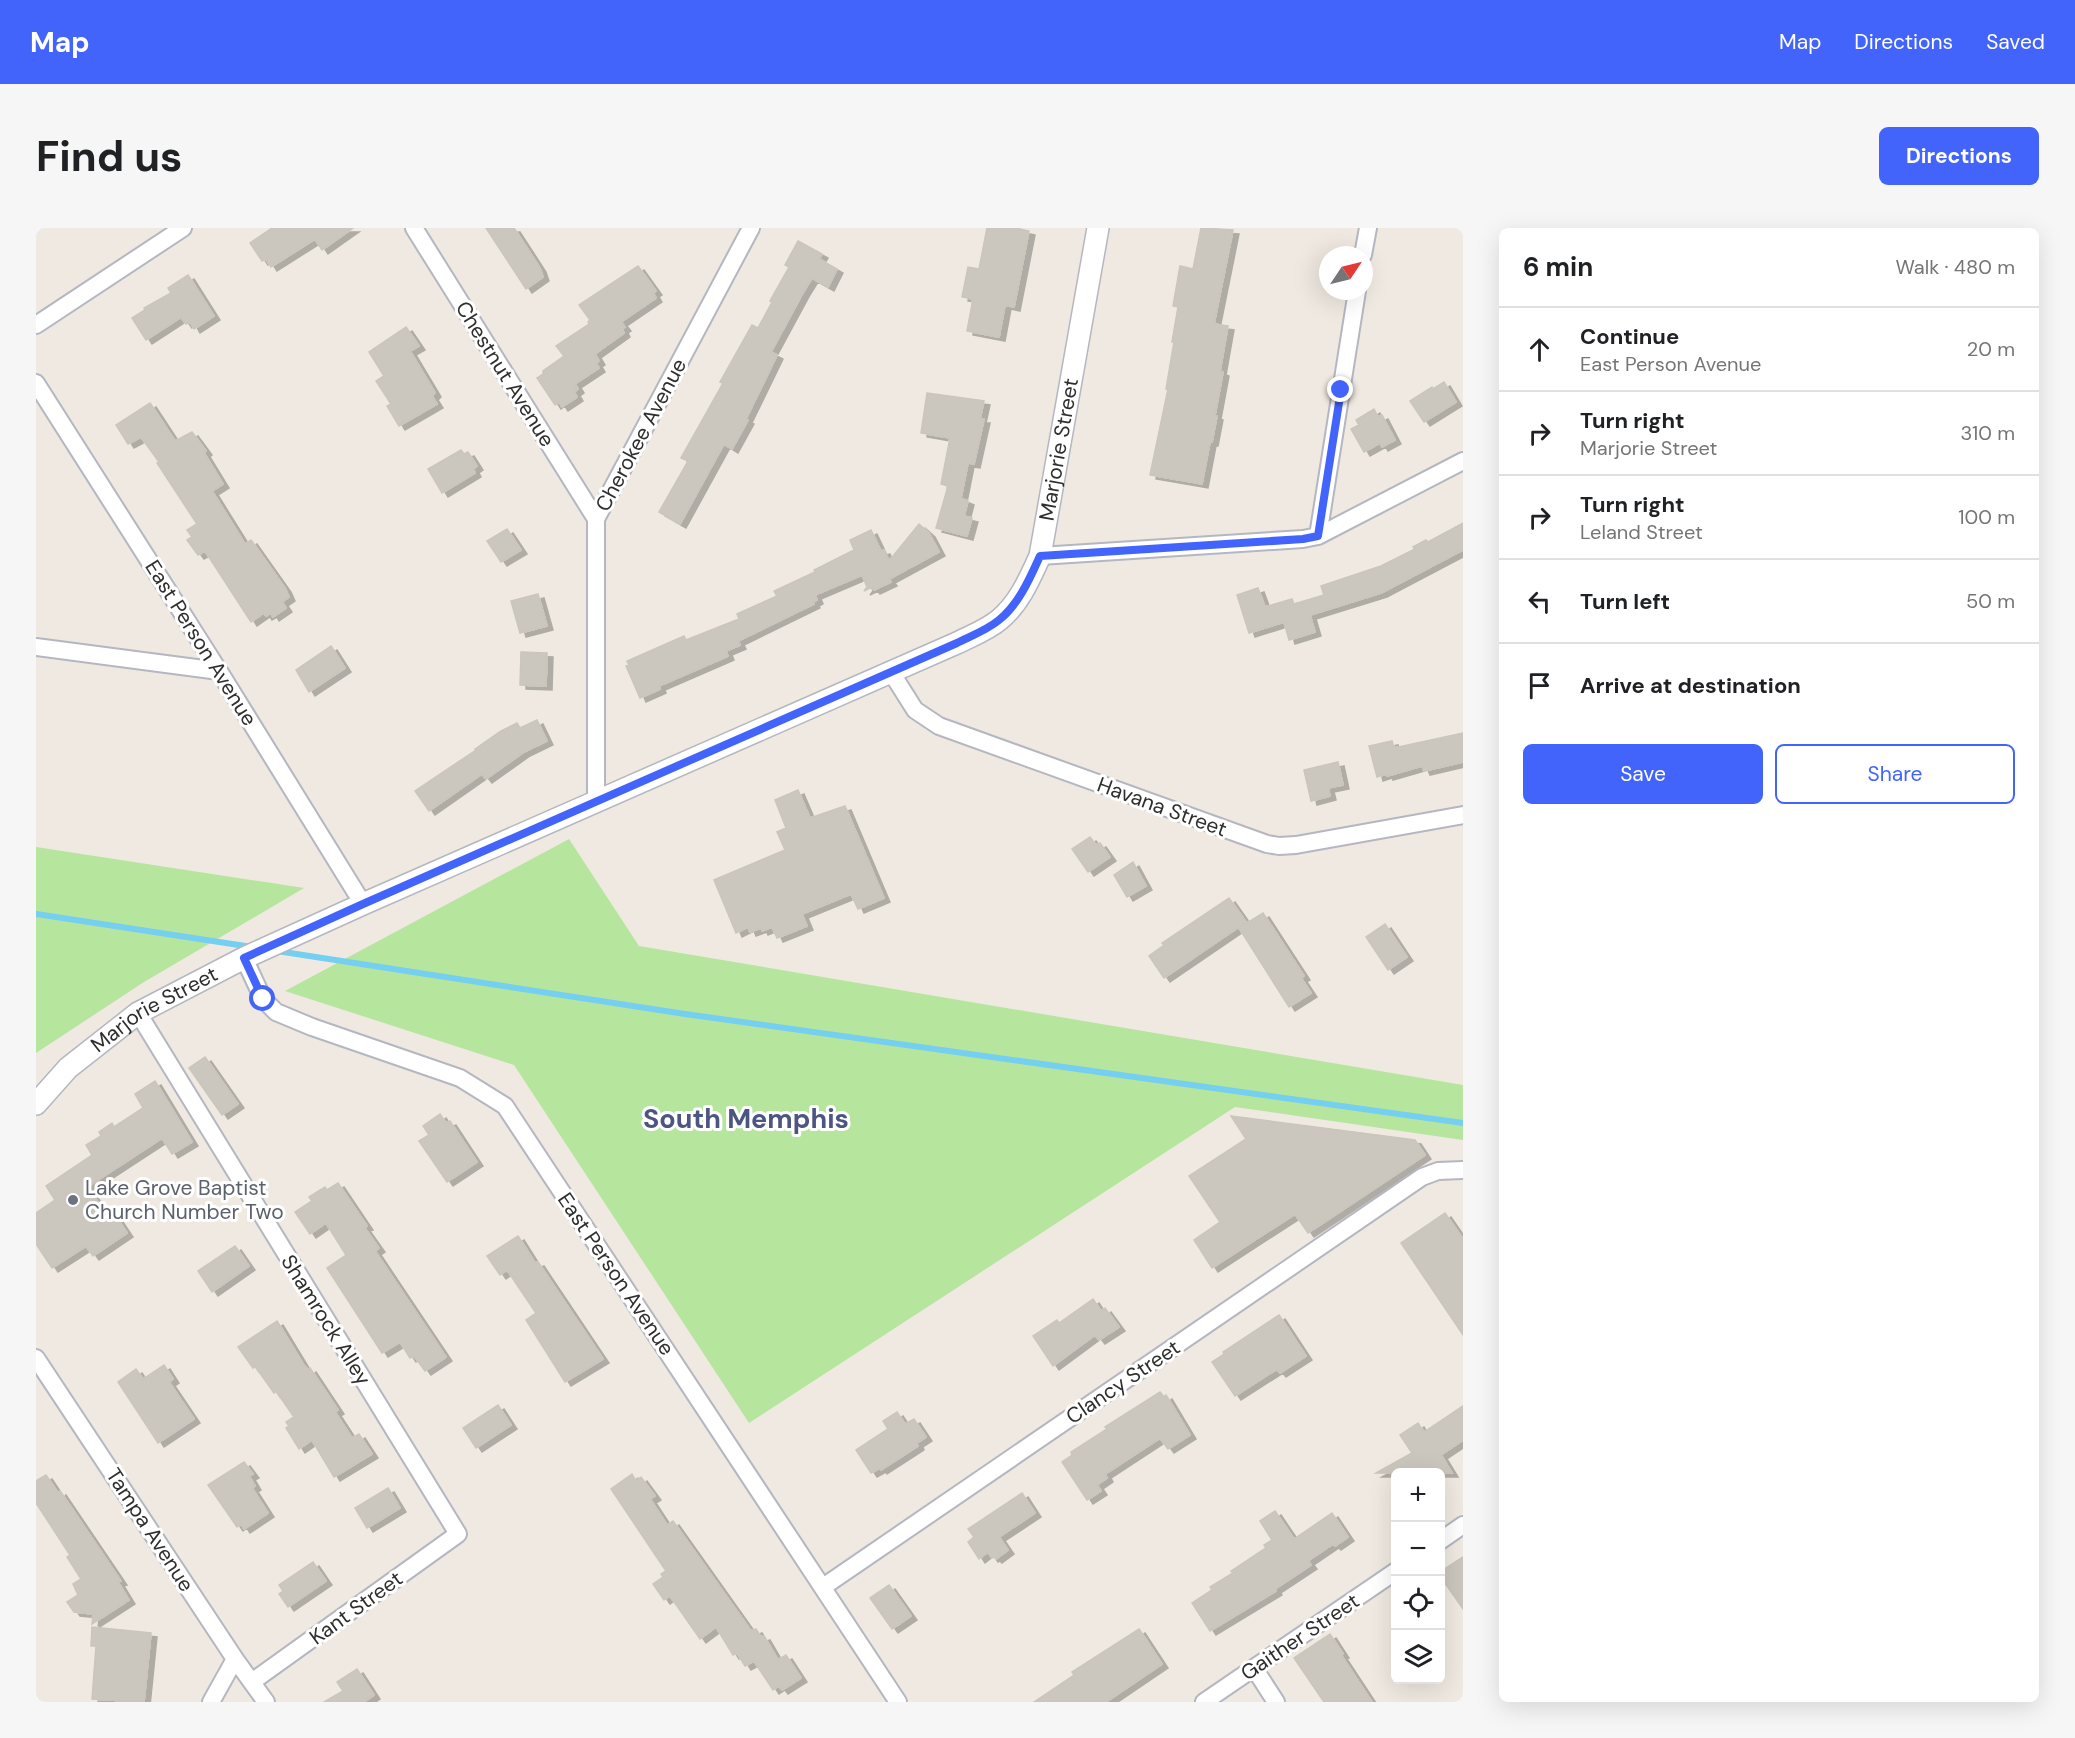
<!DOCTYPE html>
<html lang="en">
<head>
<meta charset="utf-8">
<style>
  :root { --surface:#fff; --page:#f6f6f6; --text:#202124; --muted:#757577; --line:#e0e0e0; --accent:#4264fb }
  body { margin:0; font-family:"DM Sans",sans-serif; background:var(--page); color:var(--text) }
  .controls { position:absolute; right:18px; bottom:18px; display:grid; overflow:hidden; border-radius:9px; box-shadow:0 6px 24px #0002 }
  .controls button { width:54px; height:54px; display:grid; place-items:center; padding:0; border:0; border-bottom:2px solid var(--line); background:var(--surface); color:var(--text); font:30px sans-serif }
  .compass { position:absolute; left:1283px; top:18px; width:54px; height:54px; border-radius:50%; background:var(--surface); box-shadow:0 6px 24px #0002; rotate:55deg }
  .stop { position:absolute; width:18px; height:18px; margin:-14px; border:4px solid #4264fb; border-radius:50%; background:#fff }
  .stop.end { background:#4264fb; border-color:#fff; box-shadow:0 2px 6px #0008 }
  .list { margin:0; padding:0; list-style:none }
  h2 { display:flex; justify-content:space-between; align-items:center; height:78px; margin:0; padding:0 24px; font-size:26px }
  h2 small { font-size:20px; font-weight:400; color:var(--muted) }
  .list li { display:grid; grid-template-columns:39px 1fr auto; gap:18px; align-items:center; box-sizing:border-box; height:84px; padding:0 24px; border-top:2px solid var(--line) }
  .list b { display:block; font-size:22px; white-space:nowrap }
  .list p { margin:0; font-size:20px; white-space:nowrap; color:var(--muted) }
  .list em { font-size:20px; font-style:normal; color:var(--muted) }
  .actions { display:flex; gap:12px; padding:18px 24px }
  .actions a { flex:1; padding:14px 0; border:2px solid var(--accent); border-radius:9px; text-align:center; font-size:21px; color:var(--accent) }
  .actions .main { background:var(--accent); color:#fff }
  .icon { flex:none; width:33px; height:33px; fill:none; stroke:currentColor; stroke-width:2; stroke-linecap:round; stroke-linejoin:round }
  .map { position:relative; flex:none; width:1427px; height:1474px; overflow:hidden; border-radius:9px }
  header { display:flex; align-items:center; gap:36px; box-sizing:border-box; height:84px; padding:0 30px; background:var(--accent); color:#fff }
  header strong { font-size:28px }
  nav { display:flex; gap:33px; margin-inline-start:auto; font-size:21px }
  .intro { display:flex; align-items:center; justify-content:space-between; box-sizing:border-box; height:144px; padding:0 36px }
  h1 { margin:0; font-size:42px }
  .button { padding:15px 27px; border-radius:9px; background:var(--accent); color:#fff; font-size:21px; font-weight:700 }
  main { display:flex; gap:36px; padding:0 36px }
  aside { flex:1; background:var(--surface); border-radius:9px; box-shadow:0 6px 24px #0002 }
  .map>svg:first-child { display:block }
  .green { fill:#b6e59e }
  .lines { fill:none; stroke-linecap:round; stroke-linejoin:round }
  .stream { stroke:#75cff0; stroke-width:6 }
  .building { fill:#cbc7bf; stroke:#cbc5ba; stroke-width:1.5; filter:url(#shadow) }
  .minor-casing { stroke:#b4b7c1; stroke-width:20 }
  .tertiary-casing { stroke:#b4b7c1; stroke-width:24 }
  .minor { stroke:#fff; stroke-width:16 }
  .tertiary { stroke:#fff; stroke-width:21 }
  .route { stroke:#4264fb; stroke-width:8 }
  .worship-dot { fill:#6b7280; stroke:#fff; stroke-width:2 }
  .labels { text-anchor:middle; stroke-width:6; stroke-linejoin:round; paint-order:stroke }
  .street-label { font-size:21px; fill:#2e2e2e; stroke:#fff }
  .worship-label { font-size:21px; fill:#5b616d; stroke:#fff; text-anchor:start }
  .district-label { font-size:27px; font-weight:bold; fill:#4d5680; stroke:#fff }
</style>
</head>
<body>
<header>
<strong>Map</strong>
<nav><a>Map</a><a>Directions</a><a>Saved</a></nav>
</header>
<div class="intro"><h1>Find us</h1><a class="button">Directions</a></div>
<main>
<div class="map">
<svg width="1427" height="1474" viewBox="0 0 1427 1474">
  <defs>
    <filter id="shadow"><feDropShadow dx="6" dy="4" stdDeviation="0" flood-color="#0004"/></filter>
  </defs>
  <rect width="100%" height="100%" fill="#efe9e1"/>
  <path class="green" d="M 533,611 L 603,718 L 1427,857 L 1427,912 L 1199,879 L 713,1195 L 478,837 L 249,763 Z
    M 0,619 L 268,660 L 108,754 L 0,825 Z"/>
  <g class="lines">
    <path class="stream" d="M 0,686 L 216,719
      M 241,723 L 649,786 L 1427,895"/>
  </g>
  <path class="building" d="M 236,0 L 317,0 L 286,22 L 279,11 L 235,39 L 230,31 L 226,33 L 214,15 Z
    M 450,0 L 478,0 L 504,40 L 507,49 L 490,61 Z
    M 951,0 L 980,0 L 993,3 L 978,79 L 969,77 L 963,109 L 931,103 L 937,71 L 926,69 L 932,39 L 943,41 Z
    M 1165,0 L 1197,2 L 1178,96 L 1192,98 L 1184,143 L 1187,144 L 1179,187 L 1181,188 L 1176,214 L 1174,214 L 1166,256 L 1114,247 L 1132,161 L 1130,161 L 1138,114 L 1136,114 L 1142,79 L 1137,78 L 1144,38 L 1157,41 Z
    M 762,13 L 786,26 L 783,31 L 801,41 L 792,59 L 776,50 L 768,63 L 735,124 L 741,127 L 710,191 L 712,192 L 696,221 L 688,216 L 644,296 L 623,284 L 652,233 L 645,230 L 687,155 L 684,154 L 716,97 L 722,100 L 736,74 L 734,73 L 753,39 L 749,37 Z
    M 602,38 L 620,63 L 617,65 L 620,70 L 585,94 L 589,99 L 586,101 L 588,105 L 559,126 L 563,133 L 560,135 L 563,140 L 539,156 L 542,161 L 538,164 L 541,169 L 526,179 L 523,174 L 519,177 L 501,150 L 507,146 L 507,143 L 528,128 L 520,118 L 553,96 L 552,94 L 554,92 L 543,77 Z
    M 152,47 L 178,88 L 158,101 L 154,94 L 150,96 L 145,89 L 110,112 L 96,90 L 109,82 L 108,80 L 135,65 L 132,60 Z
    M 370,99 L 383,118 L 374,123 L 399,165 L 396,168 L 401,176 L 363,198 L 351,178 L 355,176 L 340,153 L 348,148 L 333,124 Z
    M 1408,154 L 1420,174 L 1388,194 L 1374,173 L 1396,159 L 1397,161 Z
    M 891,165 L 948,173 L 944,191 L 948,191 L 938,236 L 932,235 L 925,270 L 932,273 L 928,288 L 936,290 L 931,308 L 900,300 L 912,258 L 905,256 L 914,210 L 885,205 Z
    M 114,175 L 139,213 L 156,204 L 170,223 L 168,225 L 187,256 L 176,263 L 209,316 L 215,312 L 249,360 L 253,369 L 246,374 L 250,380 L 237,389 L 235,385 L 230,388 L 228,385 L 215,394 L 169,323 L 162,327 L 151,312 L 156,309 L 151,302 L 161,296 L 121,235 L 123,234 L 105,209 L 92,216 L 80,197 Z
    M 1338,181 L 1342,189 L 1346,187 L 1359,212 L 1346,219 L 1344,215 L 1328,224 L 1315,201 L 1323,197 L 1320,192 Z
    M 425,222 L 428,226 L 432,224 L 441,238 L 437,241 L 439,245 L 406,265 L 392,241 Z
    M 1427,295 L 1427,322 L 1345,365 L 1274,387 L 1279,404 L 1253,412 L 1248,394 L 1213,405 L 1201,367 L 1222,360 L 1229,379 L 1256,371 L 1258,376 L 1288,367 L 1285,358 L 1345,338 L 1379,321 L 1377,319 L 1390,312 L 1392,314 Z
    M 883,296 L 893,305 L 903,324 L 853,351 L 855,354 L 838,362 L 836,359 L 828,363 L 831,359 L 826,347 L 779,367 L 781,372 L 777,374 L 778,376 L 702,413 L 704,417 L 690,423 L 692,428 L 623,458 L 624,461 L 622,462 L 604,470 L 590,438 L 593,437 L 591,433 L 648,408 L 650,412 L 703,391 L 701,386 L 741,368 L 738,363 L 779,344 L 778,342 L 818,322 L 814,312 L 835,302 L 845,323 L 848,322 L 853,333 Z
    M 471,301 L 485,322 L 465,334 L 451,313 Z
    M 502,366 L 511,398 L 484,405 L 475,373 Z
    M 295,418 L 309,440 L 273,464 L 260,442 Z
    M 485,424 L 511,425 L 510,458 L 484,457 Z
    M 501,492 L 511,513 L 488,524 L 450,551 L 446,546 L 393,583 L 379,563 L 440,522 L 439,521 L 465,503 L 481,495 L 484,500 Z
    M 1427,505 L 1427,534 L 1388,543 L 1386,538 L 1351,548 L 1350,546 L 1341,549 L 1333,518 L 1356,513 L 1358,520 Z
    M 1302,534 L 1307,557 L 1292,560 L 1294,568 L 1275,573 L 1268,542 Z
    M 762,562 L 774,590 L 809,578 L 848,670 L 822,681 L 815,666 L 766,686 L 771,698 L 741,710 L 736,699 L 726,703 L 725,700 L 714,704 L 712,699 L 700,705 L 678,652 L 749,622 L 741,604 L 750,600 L 739,572 Z
    M 1054,609 L 1060,617 L 1064,615 L 1074,629 L 1052,644 L 1036,621 Z
    M 1097,634 L 1110,658 L 1091,669 L 1078,647 Z
    M 1193,670 L 1210,694 L 1128,750 L 1113,728 L 1128,717 L 1126,715 Z
    M 1227,685 L 1268,748 L 1265,750 L 1275,765 L 1253,779 L 1203,700 Z
    M 1349,696 L 1371,729 L 1352,742 L 1330,709 Z
    M 169,829 L 202,876 L 186,887 L 153,840 Z
    M 119,853 L 156,914 L 136,926 L 126,910 L 51,959 L 69,984 L 75,981 L 91,1005 L 57,1028 L 50,1018 L 16,1040 L 0,1016 L 0,985 L 19,972 L 10,958 L 56,927 L 50,917 L 65,908 L 63,904 L 76,895 L 78,899 L 107,880 L 99,866 Z
    M 404,886 L 410,895 L 414,893 L 441,934 L 411,954 L 383,913 L 393,907 L 387,898 Z
    M 1195,888 L 1379,912 L 1389,927 L 1272,1005 L 1259,986 L 1176,1040 L 1158,1012 L 1184,994 L 1153,948 L 1210,911 Z
    M 302,955 L 331,998 L 328,999 L 343,1020 L 339,1023 L 410,1129 L 389,1143 L 378,1128 L 374,1130 L 364,1114 L 346,1125 L 291,1040 L 310,1027 L 290,995 L 274,1006 L 259,984 L 276,973 L 273,969 L 289,959 L 291,962 Z
    M 1409,985 L 1427,1011 L 1427,1107 L 1365,1015 Z
    M 482,1008 L 499,1035 L 502,1034 L 567,1131 L 529,1154 L 490,1092 L 500,1085 L 471,1042 L 464,1047 L 451,1028 Z
    M 199,1018 L 213,1038 L 176,1064 L 162,1043 Z
    M 1057,1071 L 1065,1083 L 1069,1080 L 1083,1099 L 1063,1112 L 1059,1107 L 1017,1138 L 997,1108 L 1021,1092 L 1023,1095 Z
    M 1243,1087 L 1270,1128 L 1244,1145 L 1241,1141 L 1199,1168 L 1176,1134 L 1188,1126 L 1187,1124 Z
    M 241,1093 L 267,1136 L 272,1142 L 274,1140 L 302,1182 L 299,1184 L 316,1210 L 323,1206 L 336,1226 L 298,1249 L 276,1212 L 263,1221 L 250,1200 L 253,1198 L 250,1194 L 258,1189 L 240,1163 L 238,1165 L 219,1138 L 217,1140 L 202,1119 Z
    M 128,1137 L 137,1151 L 133,1154 L 158,1191 L 122,1215 L 82,1154 L 100,1141 L 107,1151 Z
    M 1124,1164 L 1128,1169 L 1130,1167 L 1154,1207 L 1132,1221 L 1124,1210 L 1069,1246 L 1071,1250 L 1061,1257 L 1065,1263 L 1051,1272 L 1026,1234 L 1036,1227 L 1035,1224 L 1071,1201 L 1069,1199 Z
    M 462,1177 L 475,1197 L 440,1220 L 427,1200 Z
    M 1427,1178 L 1427,1212 L 1405,1227 L 1416,1245 L 1340,1245 L 1376,1225 L 1364,1207 L 1382,1195 L 1388,1204 Z
    M 861,1184 L 869,1196 L 878,1191 L 890,1209 L 881,1215 L 882,1218 L 845,1242 L 844,1240 L 835,1245 L 820,1222 L 852,1201 L 847,1193 Z
    M 208,1234 L 217,1246 L 213,1248 L 219,1258 L 216,1260 L 232,1285 L 208,1301 L 205,1296 L 201,1299 L 172,1257 Z
    M 596,1246 L 600,1253 L 605,1249 L 619,1268 L 614,1271 L 631,1297 L 637,1293 L 715,1403 L 720,1401 L 725,1409 L 728,1408 L 742,1432 L 750,1427 L 765,1450 L 746,1462 L 743,1458 L 737,1462 L 718,1433 L 709,1438 L 701,1425 L 697,1427 L 680,1399 L 664,1411 L 634,1368 L 628,1372 L 617,1356 L 627,1349 L 625,1346 L 630,1343 L 575,1261 Z
    M 10,1247 L 22,1265 L 24,1263 L 85,1353 L 82,1354 L 93,1372 L 56,1396 L 57,1386 L 38,1384 L 31,1374 L 42,1367 L 37,1356 L 45,1351 L 31,1329 L 34,1327 L 0,1275 L 0,1253 Z
    M 352,1260 L 364,1280 L 331,1300 L 319,1280 Z
    M 986,1265 L 999,1285 L 963,1309 L 972,1322 L 960,1331 L 958,1329 L 956,1330 L 952,1324 L 943,1331 L 932,1314 L 938,1309 L 932,1301 Z
    M 1239,1283 L 1258,1311 L 1296,1285 L 1312,1309 L 1299,1318 L 1297,1316 L 1272,1333 L 1275,1337 L 1239,1361 L 1240,1363 L 1174,1403 L 1156,1375 L 1176,1362 L 1174,1359 L 1197,1345 L 1195,1343 L 1230,1320 L 1228,1317 L 1236,1312 L 1224,1293 Z
    M 1427,1329 L 1427,1381 L 1404,1348 L 1404,1344 Z
    M 277,1334 L 290,1353 L 252,1379 L 243,1366 L 247,1363 L 243,1357 Z
    M 853,1357 L 875,1388 L 856,1401 L 834,1370 Z
    M 56,1399 L 115,1405 L 108,1474 L 56,1471 L 60,1418 L 55,1418 Z
    M 1103,1401 L 1126,1436 L 1070,1474 L 998,1474 L 1038,1447 L 1036,1444 Z
    M 1294,1406 L 1307,1426 L 1305,1427 L 1336,1474 L 1288,1474 L 1258,1430 Z
    M 321,1441 L 338,1467 L 328,1474 L 288,1474 L 307,1463 L 301,1454 Z"/>
  <g class="lines">
    <defs>
      <path id="minor" d="M 378,0 L 560,291
        M 1327,27 L 1332,0
        M 0,97 L 147,0
        M 0,155 L 183,443 L 327,676
        M 1282,308 L 1321,63
        M 1004,328 L 1267,311 L 1282,308 L 1427,233
        M 0,419 L 183,443
        M 855,444 L 879,482 L 903,498 L 1231,616 L 1243,618 L 1260,617 L 1427,587
        M 560,575 L 560,291 L 715,0
        M 208,730 L 227,771 L 240,784 L 276,799 L 424,850 L 469,878 L 862,1474
        M 102,785 L 422,1306 L 217,1453
        M 0,1130 L 199,1431 L 230,1474
        M 1404,1313 L 1427,1297
        M 787,1359 L 1386,949 L 1402,943 L 1427,942
        M 1218,1440 L 1240,1474
        M 175,1474 L 199,1431
        M 1168,1474 L 1360,1343"/>
      <g id="tertiary">
        <path id="s1" d="M 0,876 L 32,840 L 102,785 L 208,730 L 327,676 L 921,415 C 935,408 951,402 963,392 C 983,376 994,350 1004,328 L 1062,0"/>
      </g>
    </defs>
    <use href="#minor" class="minor-casing"/>
    <use href="#tertiary" class="tertiary-casing"/>
    <use href="#minor" class="minor"/>
    <use href="#tertiary" class="tertiary"/>
  </g>
  <g class="lines">
    <path class="route" d="M 227,771 L 208,730 L 327,676 L 921,415 C 935,408 951,402 963,392 C 983,376 994,350 1004,328 L 1267,311 L 1282,308 L 1305,162"/>
  </g>
  <circle class="worship-dot" cx="37" cy="972" r="6"/>
  <g class="labels">
    <g class="street-label">
      <text transform="translate(469 146) rotate(58)" y="7">Chestnut Avenue</text>
      <text transform="translate(605 207) rotate(-62)" y="7">Cherokee Avenue</text>
      <text dy="7" stroke="none"><textPath href="#s1" startOffset="1269">Marjorie Street</textPath></text>
      <text transform="translate(165 415) rotate(58)" y="7">East Person Avenue</text>
      <text transform="translate(1126 579) rotate(20)" y="7">Havana Street</text>
      <text dy="7" stroke="none"><textPath href="#s1" startOffset="153">Marjorie Street</textPath></text>
      <text transform="translate(580 1046) rotate(56)" y="7">East Person Avenue</text>
      <text transform="translate(290 1092) rotate(58)" y="7">Shamrock Alley</text>
      <text transform="translate(1087 1154) rotate(-34)" y="7">Clancy Street</text>
      <text transform="translate(114 1302) rotate(57)" y="7">Tampa Avenue</text>
      <text transform="translate(320 1380) rotate(-36)" y="7">Kant Street</text>
      <text transform="translate(1264 1409) rotate(-34)" y="7">Gaither Street</text>
    </g>
    <g class="worship-label">
      <text x="49" y="967">Lake Grove Baptist<tspan x="49" dy="24">Church Number Two</tspan></text>
    </g>
    <g class="district-label">
      <text x="710" y="900">South Memphis</text>
    </g>
  </g>
</svg>
<div class="controls">
<button>+</button>
<button>−</button>
<button><svg class="icon" aria-label="locate" viewBox="0 0 24 24"><circle cx="12" cy="12" r="6"/><path d="M12 2v4M12 18v4M2 12h4M18 12h4"/></svg></button>
<button><svg class="icon" aria-label="layers" viewBox="0 0 24 24"><path d="M12 4l9 5-9 5-9-5zM3 14l9 5 9-5"/></svg></button>
</div>
<svg class="compass" viewBox="-18 -18 36 36"><path d="M0-13l5 13h-10z" fill="#e53935"/><path d="M0 13l5-13h-10z" fill="#757577"/></svg>
<div class="stop" style="left:227px;top:771px"></div>
<div class="stop end" style="left:1305px;top:162px"></div>
</div>
<aside>
<h2>6 min<small>Walk · 480 m</small></h2>
<ul class="list">
<li><svg class="icon" aria-label="ahead" viewBox="0 0 24 24"><path d="M12 20V5M6 11l6-6 6 6"/></svg><div><b>Continue</b><p>East Person Avenue</p></div><em>20 m</em></li>
<li><svg class="icon" aria-label="right" viewBox="0 0 24 24"><path d="M7 20v-9h11M14 6l5 5-5 5"/></svg><div><b>Turn right</b><p>Marjorie Street</p></div><em>310 m</em></li>
<li><svg class="icon" aria-label="right" viewBox="0 0 24 24"><path d="M7 20v-9h11M14 6l5 5-5 5"/></svg><div><b>Turn right</b><p>Leland Street</p></div><em>100 m</em></li>
<li><svg class="icon" aria-label="left" viewBox="0 0 24 24"><path d="M17 20v-9H6M10 6l-5 5 5 5"/></svg><div><b>Turn left</b></div><em>50 m</em></li>
<li><svg class="icon" aria-label="arrive" viewBox="0 0 24 24"><path d="M6 21V4h12l-3 4 3 4H6"/></svg><div><b>Arrive at destination</b></div></li>
</ul>
<div class="actions"><a class="main">Save</a><a>Share</a></div>
</aside>
</main>
</body>
</html>
